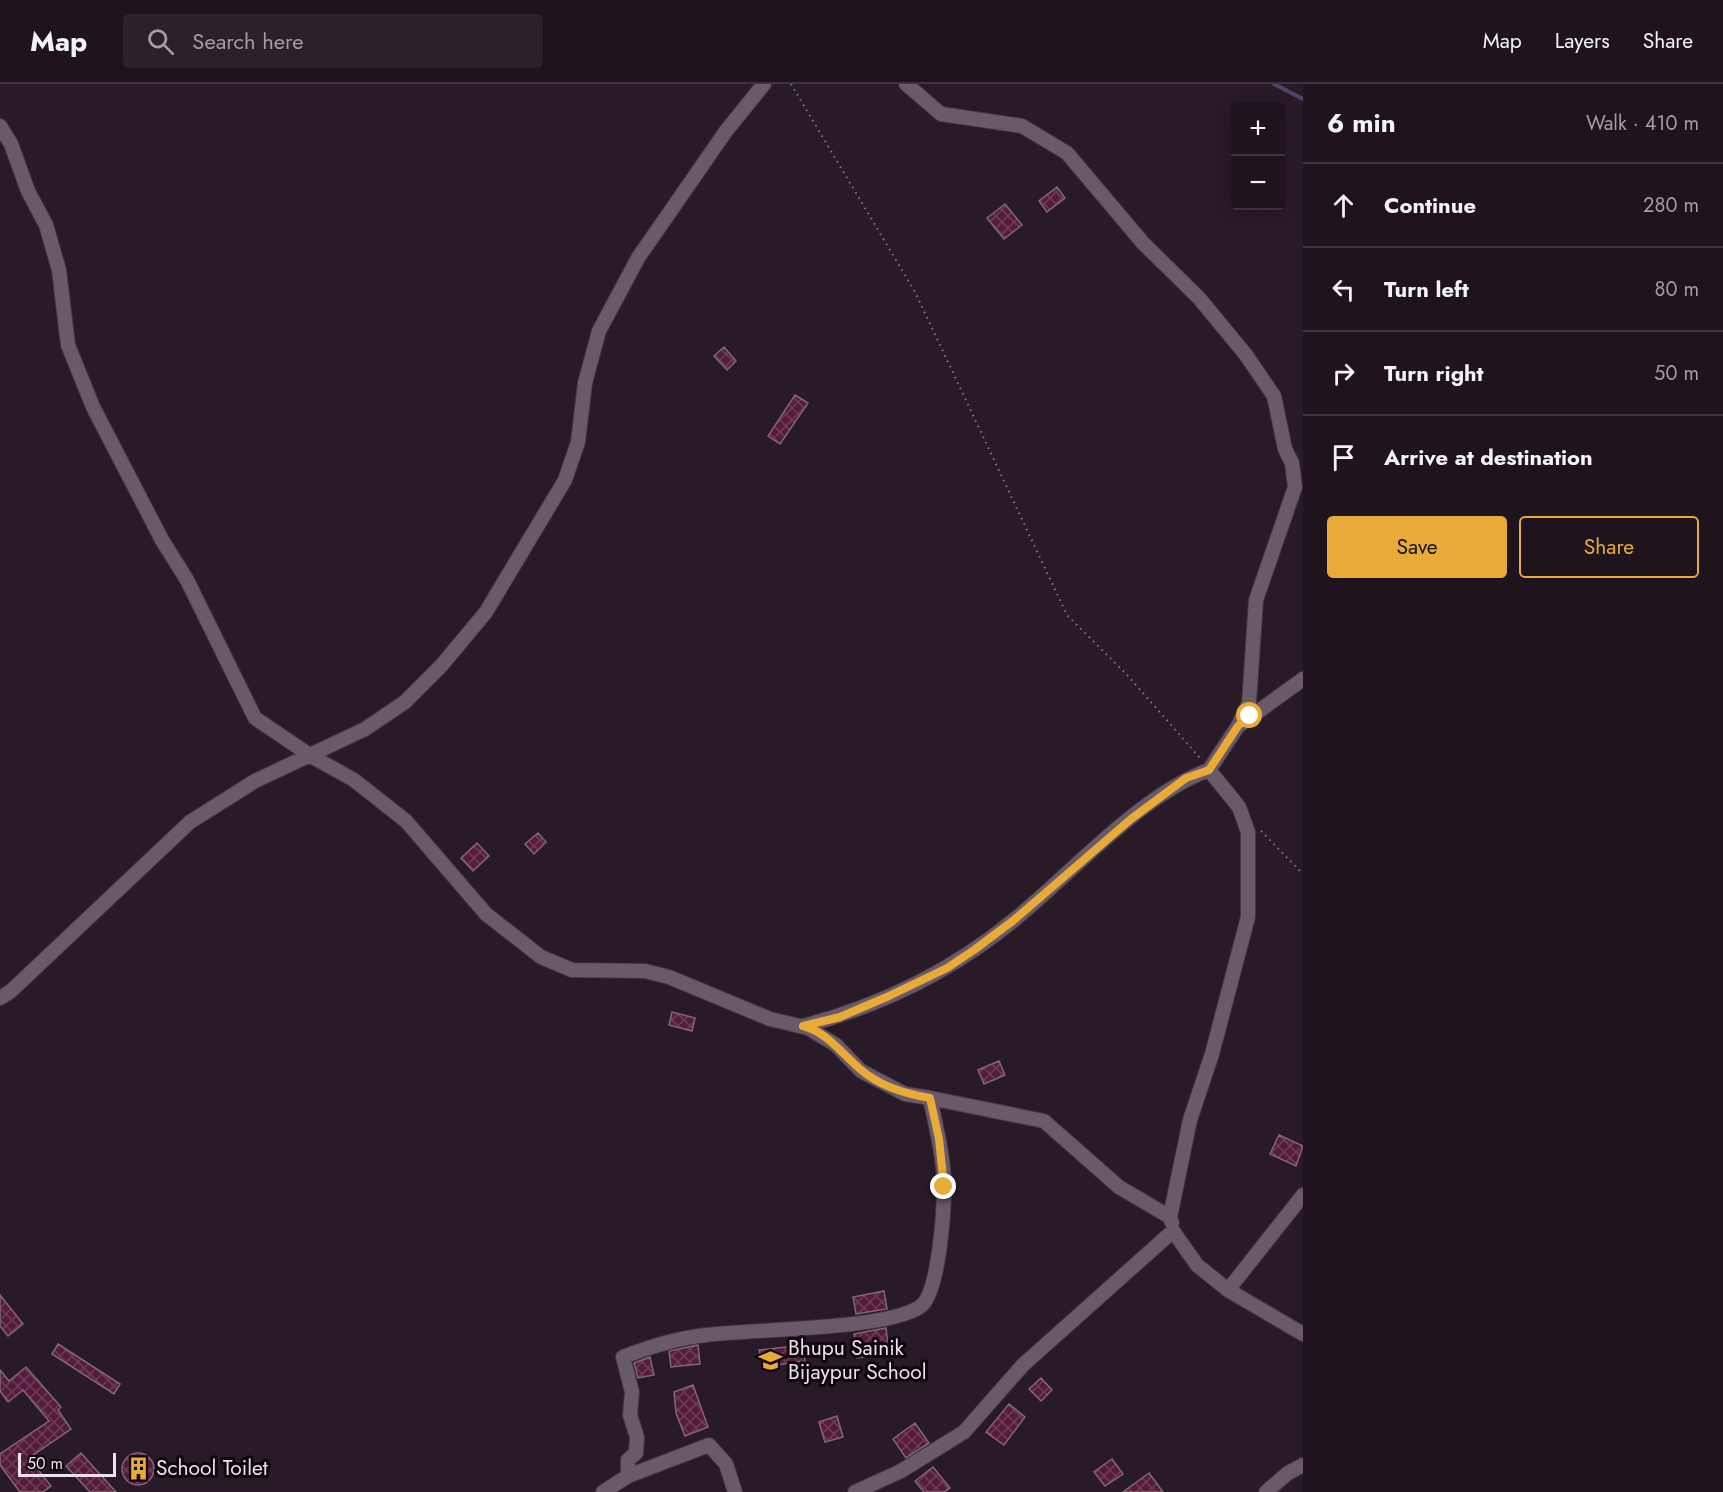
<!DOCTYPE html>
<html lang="en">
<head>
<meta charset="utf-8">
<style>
  :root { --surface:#1f141e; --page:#2c212b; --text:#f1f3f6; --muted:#a19ea4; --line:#3c333c; --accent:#e9ab38 }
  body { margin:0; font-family:Jost,sans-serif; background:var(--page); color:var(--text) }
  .controls { position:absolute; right:18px; top:18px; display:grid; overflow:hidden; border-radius:6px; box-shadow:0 3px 15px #0003 }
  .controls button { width:54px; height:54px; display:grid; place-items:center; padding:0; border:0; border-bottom:2px solid var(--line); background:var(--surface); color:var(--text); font:30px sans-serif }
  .scale { position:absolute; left:18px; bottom:15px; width:98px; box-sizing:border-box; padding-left:6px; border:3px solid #ece2eb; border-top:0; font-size:16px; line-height:21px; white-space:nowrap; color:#ece2eb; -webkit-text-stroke:4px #0e080d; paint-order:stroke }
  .stop { position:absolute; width:18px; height:18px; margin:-14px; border:4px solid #e9ab38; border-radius:50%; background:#fff }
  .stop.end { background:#e9ab38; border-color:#fff; box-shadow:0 2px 6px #0008 }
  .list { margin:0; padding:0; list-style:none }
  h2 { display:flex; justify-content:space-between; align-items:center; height:78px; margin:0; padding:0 24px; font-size:26px }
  h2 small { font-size:20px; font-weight:400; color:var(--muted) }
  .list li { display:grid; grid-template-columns:39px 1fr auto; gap:18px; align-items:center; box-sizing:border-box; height:84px; padding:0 24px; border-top:2px solid var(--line) }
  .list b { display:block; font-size:22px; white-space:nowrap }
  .list em { font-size:20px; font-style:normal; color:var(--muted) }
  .actions { display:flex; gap:12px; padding:18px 24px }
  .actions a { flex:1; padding:14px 0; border:2px solid var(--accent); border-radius:6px; text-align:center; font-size:21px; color:var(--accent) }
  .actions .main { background:var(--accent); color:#111 }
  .icon { flex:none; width:33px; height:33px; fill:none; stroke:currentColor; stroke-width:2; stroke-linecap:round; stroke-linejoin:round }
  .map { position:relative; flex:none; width:1303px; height:1408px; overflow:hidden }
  header { display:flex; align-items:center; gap:36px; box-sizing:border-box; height:84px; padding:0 30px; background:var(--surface); border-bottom:2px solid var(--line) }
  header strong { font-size:28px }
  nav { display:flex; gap:33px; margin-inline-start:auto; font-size:21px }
  .search { width:420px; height:54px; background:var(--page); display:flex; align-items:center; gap:15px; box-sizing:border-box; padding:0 21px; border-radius:6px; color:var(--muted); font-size:22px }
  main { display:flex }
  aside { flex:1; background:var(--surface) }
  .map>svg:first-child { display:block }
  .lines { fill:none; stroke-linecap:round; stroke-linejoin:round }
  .stream { stroke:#4f446a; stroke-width:4 }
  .building { fill:url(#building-cross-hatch); stroke:#806872; stroke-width:1.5 }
  .street-casing { stroke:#413641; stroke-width:16 }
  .path { stroke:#837682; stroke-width:2; stroke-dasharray:1.5 4.5; stroke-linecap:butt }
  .street { stroke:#6a5969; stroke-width:14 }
  .route { stroke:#e9ab38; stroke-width:8 }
  .labels { text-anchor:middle; stroke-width:6; stroke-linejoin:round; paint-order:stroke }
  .poi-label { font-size:21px; fill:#ece2eb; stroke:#0e080d; text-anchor:start }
</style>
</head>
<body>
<header>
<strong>Map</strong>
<div class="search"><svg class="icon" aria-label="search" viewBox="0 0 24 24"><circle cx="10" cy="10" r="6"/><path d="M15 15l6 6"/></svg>Search here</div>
<nav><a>Map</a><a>Layers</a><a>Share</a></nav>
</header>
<main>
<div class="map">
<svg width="1303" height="1408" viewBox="0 0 1303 1408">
  <defs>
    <pattern id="building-cross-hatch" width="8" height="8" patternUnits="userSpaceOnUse" patternTransform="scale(1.5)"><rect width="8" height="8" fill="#551c3b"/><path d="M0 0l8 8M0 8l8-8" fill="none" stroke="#6e3d58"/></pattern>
  </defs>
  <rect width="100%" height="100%" fill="#291a28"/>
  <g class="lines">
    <path class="stream" d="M 1274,0 L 1303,15"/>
  </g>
  <path class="building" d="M 1057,103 L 1065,114 L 1047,128 L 1039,117 Z
    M 1005,120 L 1022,141 L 1004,155 L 987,134 Z
    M 724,263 L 736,277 L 727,286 L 714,272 Z
    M 795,311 L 808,319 L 780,360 L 768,352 Z
    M 538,749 L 546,758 L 534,770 L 525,760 Z
    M 477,759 L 489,772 L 473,787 L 461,774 Z
    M 672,928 L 695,934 L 692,947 L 669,941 Z
    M 999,977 L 1005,991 L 984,1000 L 978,986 Z
    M 1279,1051 L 1303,1062 L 1296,1082 L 1270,1070 Z
    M 884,1207 L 887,1225 L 856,1230 L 853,1213 Z
    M 0,1211 L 23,1240 L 8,1252 L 0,1242 Z
    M 886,1244 L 889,1269 L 857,1274 L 854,1250 Z
    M 58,1260 L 120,1300 L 114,1310 L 52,1270 Z
    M 698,1261 L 700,1280 L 671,1283 L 669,1267 Z
    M 803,1261 L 805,1277 L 763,1283 L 759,1266 Z
    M 650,1273 L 654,1291 L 638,1294 L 634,1279 Z
    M 26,1283 L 61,1323 L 58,1326 L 71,1345 L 29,1374 L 51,1402 L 43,1408 L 20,1408 L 0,1381 L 0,1370 L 49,1337 L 23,1306 L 8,1318 L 0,1307 L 0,1286 L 9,1297 Z
    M 1041,1294 L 1052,1306 L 1041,1317 L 1029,1305 Z
    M 693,1301 L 708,1343 L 685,1352 L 676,1329 L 674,1308 Z
    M 1009,1320 L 1025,1333 L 1004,1361 L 986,1348 Z
    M 837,1332 L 843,1353 L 825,1358 L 819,1338 Z
    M 915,1339 L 929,1359 L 906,1374 L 893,1355 Z
    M 81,1369 L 116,1408 L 90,1408 L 66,1382 Z
    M122 1385a16 16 0 1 1 32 0a16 16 0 1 1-32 0Z
    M 1112,1375 L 1123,1390 L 1105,1402 L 1094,1388 Z
    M 933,1383 L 950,1404 L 944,1408 L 924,1408 L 915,1397 Z
    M 1149,1389 L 1163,1408 L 1123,1408 Z"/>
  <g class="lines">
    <defs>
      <path id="street" d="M 906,0 L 941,30 L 1022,42 L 1067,69 L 1143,159 L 1199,214 L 1246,271 L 1274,312 L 1285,365 L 1292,379 L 1295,403 L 1256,516 L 1249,619 L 1238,642 L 1209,686
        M 0,42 L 11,60 L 28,107 L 46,141 L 59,186 L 68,261 L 93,323 L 162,456 L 187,496 L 255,634 L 311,672 L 354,696 L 406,737 L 486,830 L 541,873 L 572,886 L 645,887 L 669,893 L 770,935 L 808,944 L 836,961 L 861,987 L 905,1010 L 930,1014 C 936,1043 944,1073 944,1103 C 944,1126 939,1208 921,1222 C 889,1246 752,1245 706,1251 C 678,1254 649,1263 623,1273 L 632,1308 L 630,1331 L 637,1353 L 636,1369 L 628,1376 L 628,1392
        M 1241,640 L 1303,595
        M 0,914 L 11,907 L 190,738 L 255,697 L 365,645 L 405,618 L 441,582 L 486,528 L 565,396 L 578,358 L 585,299 L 599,247 L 638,174 L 726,47 L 764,0
        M 803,942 C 880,922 953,886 1014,836 C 1072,789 1140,711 1209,686 L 1239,723 L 1248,748 L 1248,833 L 1212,970 L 1190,1036 L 1170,1133
        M 930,1014 L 1044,1037 L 1119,1103 L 1170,1133 L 1172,1139
        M 1228,1206 L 1303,1250
        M 603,1408 L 628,1392 L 709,1361 L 726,1380 L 735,1408
        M 855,1408 L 901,1387 L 964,1348 L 1023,1281 L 1173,1147 L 1197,1181 L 1228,1206 L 1303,1111
        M 1266,1408 L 1288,1389 L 1303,1381"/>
    </defs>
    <use href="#street" class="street-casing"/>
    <path class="path" d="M 791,0 L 915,208 L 1067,531 L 1128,592 L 1200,674
      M 1261,747 L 1303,790"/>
    <use href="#street" class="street"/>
  </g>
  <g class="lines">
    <path class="route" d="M 944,1103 L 939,1055 L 930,1014 C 906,1010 878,1001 860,985 C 842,970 827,948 803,942 L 840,933 L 889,912 L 947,884 L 974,866 L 1014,836 L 1131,735 L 1186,694 L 1209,686 L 1238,642 L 1250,632"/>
  </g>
  <defs>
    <symbol id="school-bare" viewBox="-9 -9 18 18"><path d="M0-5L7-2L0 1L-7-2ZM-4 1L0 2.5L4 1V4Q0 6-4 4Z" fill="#e9ab38" stroke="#0e080d" stroke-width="2.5" paint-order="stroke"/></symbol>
    <symbol id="building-bare" viewBox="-9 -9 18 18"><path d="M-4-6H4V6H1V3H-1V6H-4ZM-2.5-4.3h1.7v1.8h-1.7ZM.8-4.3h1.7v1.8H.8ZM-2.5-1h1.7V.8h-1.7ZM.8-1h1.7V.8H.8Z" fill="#e9ab38" stroke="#0e080d" stroke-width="2.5" paint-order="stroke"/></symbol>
  </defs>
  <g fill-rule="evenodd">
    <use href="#school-bare" x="754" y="1260" width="33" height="33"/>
    <use href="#building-bare" x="122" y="1368" width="33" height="33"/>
  </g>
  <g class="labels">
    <g class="poi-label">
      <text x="788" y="1271">Bhupu Sainik<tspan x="788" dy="24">Bijaypur School</tspan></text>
      <text x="156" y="1391">School Toilet</text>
    </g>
  </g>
</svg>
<div class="controls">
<button>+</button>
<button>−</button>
</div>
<div class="scale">50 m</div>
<div class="stop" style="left:1250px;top:632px"></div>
<div class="stop end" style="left:944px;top:1103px"></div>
</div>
<aside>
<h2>6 min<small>Walk · 410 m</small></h2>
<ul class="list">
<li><svg class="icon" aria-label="ahead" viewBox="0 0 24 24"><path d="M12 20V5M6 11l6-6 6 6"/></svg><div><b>Continue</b></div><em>280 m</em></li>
<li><svg class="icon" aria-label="left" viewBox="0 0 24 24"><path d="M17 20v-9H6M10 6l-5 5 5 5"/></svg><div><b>Turn left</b></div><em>80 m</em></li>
<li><svg class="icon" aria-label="right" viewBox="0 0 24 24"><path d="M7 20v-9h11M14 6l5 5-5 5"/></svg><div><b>Turn right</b></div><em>50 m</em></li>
<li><svg class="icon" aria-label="arrive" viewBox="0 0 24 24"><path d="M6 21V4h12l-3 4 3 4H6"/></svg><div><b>Arrive at destination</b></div></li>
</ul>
<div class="actions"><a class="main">Save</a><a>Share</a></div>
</aside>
</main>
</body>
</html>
